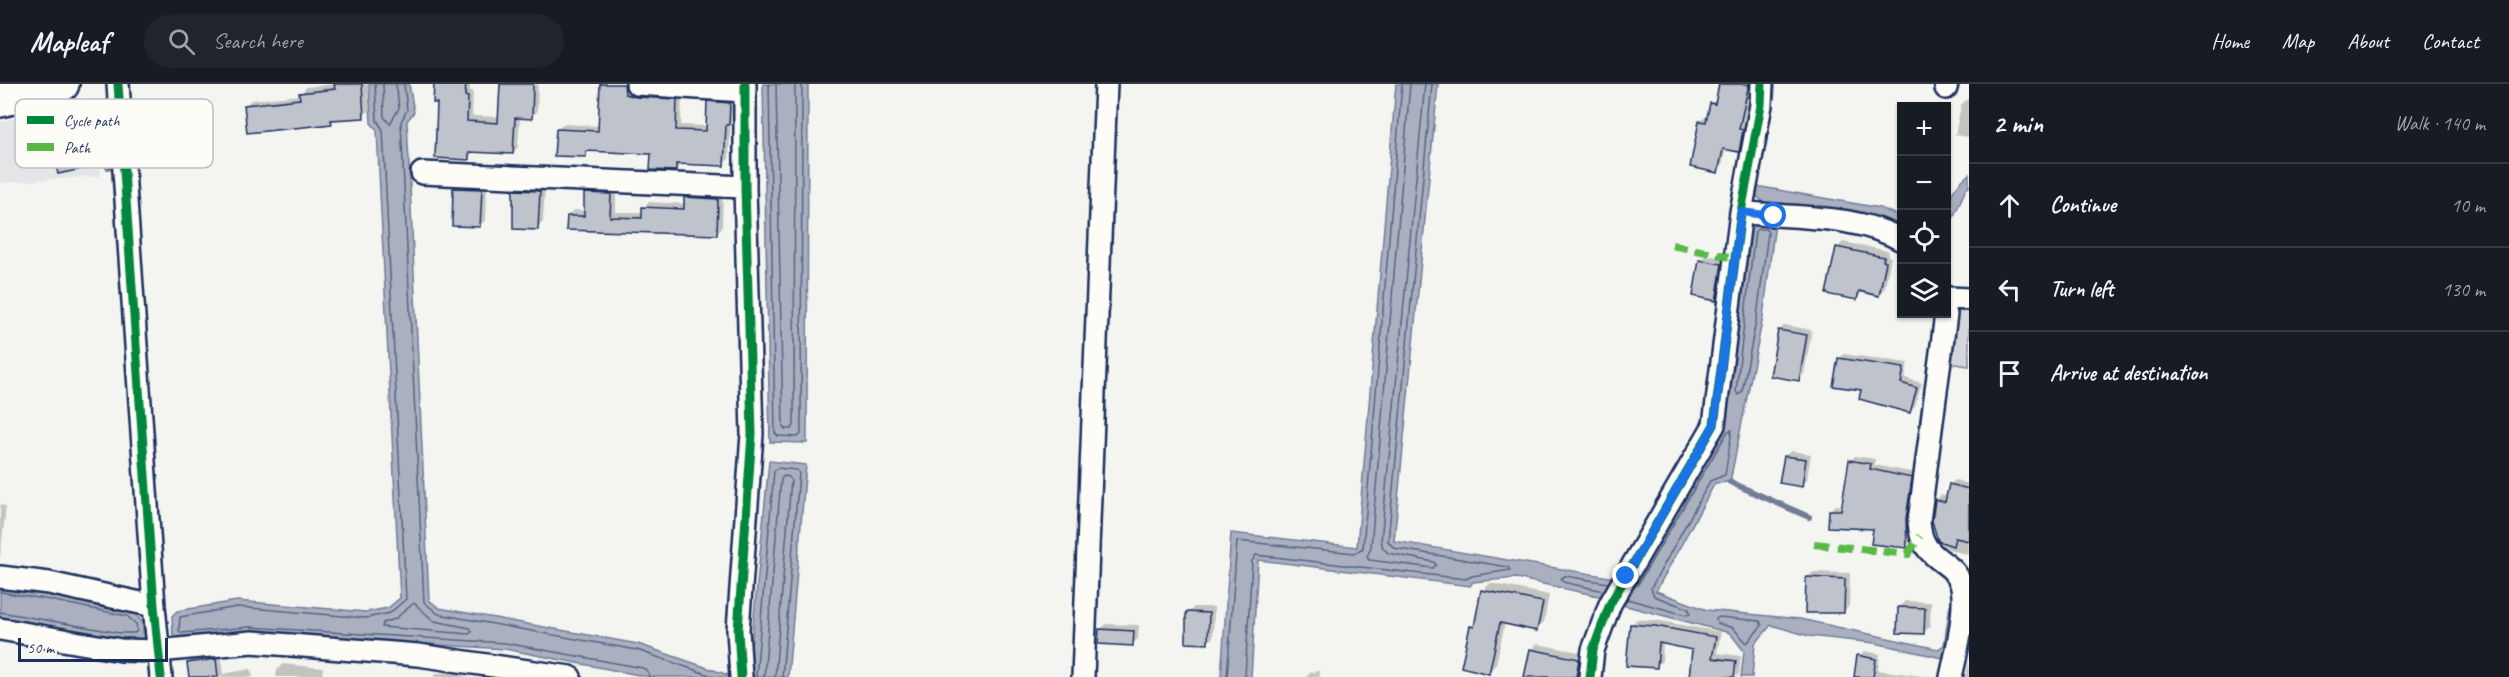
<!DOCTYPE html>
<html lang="en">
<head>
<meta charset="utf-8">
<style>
  :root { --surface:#171b24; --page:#20242c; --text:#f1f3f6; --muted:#9ea1a6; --line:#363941 }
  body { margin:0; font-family:Caveat,sans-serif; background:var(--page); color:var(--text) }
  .controls { position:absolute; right:18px; top:18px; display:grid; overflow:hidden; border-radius:0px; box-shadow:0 2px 4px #0004 }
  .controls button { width:54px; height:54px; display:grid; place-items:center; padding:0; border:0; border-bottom:2px solid var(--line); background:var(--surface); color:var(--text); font:30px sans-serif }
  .scale { position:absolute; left:18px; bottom:15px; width:150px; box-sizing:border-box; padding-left:6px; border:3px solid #1b2f5e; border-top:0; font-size:16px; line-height:21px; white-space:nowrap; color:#1b2f5e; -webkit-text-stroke:4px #fdfcf7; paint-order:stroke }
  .stop { position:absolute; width:18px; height:18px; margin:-14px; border:4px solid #1a73e8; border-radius:50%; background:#fff }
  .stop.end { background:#1a73e8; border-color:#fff; box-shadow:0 2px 6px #0008 }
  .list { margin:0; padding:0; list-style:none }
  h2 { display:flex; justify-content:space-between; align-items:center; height:78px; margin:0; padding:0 24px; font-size:26px }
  h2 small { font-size:20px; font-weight:400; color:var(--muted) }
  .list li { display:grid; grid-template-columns:39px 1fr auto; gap:18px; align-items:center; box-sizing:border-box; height:84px; padding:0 24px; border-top:2px solid var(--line) }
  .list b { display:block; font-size:22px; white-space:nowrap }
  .list em { font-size:20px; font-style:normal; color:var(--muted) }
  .icon { flex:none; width:33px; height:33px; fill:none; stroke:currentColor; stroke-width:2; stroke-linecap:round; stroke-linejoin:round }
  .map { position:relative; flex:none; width:1969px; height:593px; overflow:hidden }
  header { display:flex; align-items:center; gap:36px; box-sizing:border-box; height:84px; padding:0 30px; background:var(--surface); border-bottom:2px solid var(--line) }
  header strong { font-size:28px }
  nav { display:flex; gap:33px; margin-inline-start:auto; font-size:21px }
  .search { width:420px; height:54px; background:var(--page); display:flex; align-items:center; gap:15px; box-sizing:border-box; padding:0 21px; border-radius:33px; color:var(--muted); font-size:22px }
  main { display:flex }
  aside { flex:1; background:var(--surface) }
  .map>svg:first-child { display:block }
  .built { fill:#e4e5e6 }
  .green { fill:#d4d6db; stroke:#78829c; stroke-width:1.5 }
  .water { fill:#aab0bf; stroke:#717c98; stroke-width:1.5 }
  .shadow { fill:#0003 }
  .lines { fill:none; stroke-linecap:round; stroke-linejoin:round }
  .shore { stroke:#546385; stroke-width:1.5 }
  .stream { stroke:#717c98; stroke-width:6 }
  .building { fill:#bfc3cc; stroke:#1b2f5e; stroke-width:1.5 }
  .minor-casing { stroke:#1b2f5e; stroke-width:26 }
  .primary-casing { stroke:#1b2f5e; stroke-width:38 }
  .minor { stroke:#fdfcf7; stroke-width:21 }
  .primary { stroke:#fdfcf7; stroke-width:33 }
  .quiet { stroke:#58b947; stroke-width:8; stroke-dasharray:15 8; stroke-linecap:butt }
  .cycleway-casing { stroke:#fdfcf7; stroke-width:13 }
  .cycleway { stroke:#00873e; stroke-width:9 }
  .route { stroke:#1a73e8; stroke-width:8 }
  .key { fill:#fdfcf7; stroke:#b9bec9; stroke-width:1.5 }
  .key-label { font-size:16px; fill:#1b2f5e }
</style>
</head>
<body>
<header>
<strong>Mapleaf</strong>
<div class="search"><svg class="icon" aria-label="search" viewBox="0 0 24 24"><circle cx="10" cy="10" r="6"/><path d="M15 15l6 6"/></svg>Search here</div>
<nav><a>Home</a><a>Map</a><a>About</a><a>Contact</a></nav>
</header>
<main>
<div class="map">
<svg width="1969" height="593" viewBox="0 0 1969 593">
  <rect width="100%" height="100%" fill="#f4f4f1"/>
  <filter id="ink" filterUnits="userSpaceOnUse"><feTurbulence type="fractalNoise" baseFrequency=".0167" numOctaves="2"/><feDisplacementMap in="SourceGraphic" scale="12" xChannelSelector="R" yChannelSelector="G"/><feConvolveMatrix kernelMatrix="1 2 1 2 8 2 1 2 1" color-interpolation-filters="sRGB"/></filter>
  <g filter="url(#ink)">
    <path class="built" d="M 97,14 L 101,92 L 0,99 L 0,38 Z"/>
    <path class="green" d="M 1957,224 L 1969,224 L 1969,282 L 1950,279 Z"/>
    <path class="water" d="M 369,0 L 409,0 L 414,28 L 407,37 L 429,516 L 439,524 L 638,560 L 734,593 L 649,593 L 505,565 L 250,549 L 173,556 L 172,532 L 177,527 L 237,517 L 366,528 L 388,524 L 400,514 L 377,46 L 371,39 Z
      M 763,0 L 808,0 L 807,359 L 770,358 Z
      M 1396,0 L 1438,0 L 1394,457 L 1633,497 L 1726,339 L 1750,138 L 1775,139 L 1763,233 L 1730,398 L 1715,399 L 1656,507 L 1707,526 L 1800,535 L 1938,565 L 1944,561 L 1950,521 L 1953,522 L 1947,575 L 1875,559 L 1809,552 L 1771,541 L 1755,560 L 1752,593 L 1741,593 L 1744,567 L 1730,549 L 1619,520 L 1621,517 L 1516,494 L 1473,498 L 1470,502 L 1258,476 L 1251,593 L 1221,593 L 1231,449 L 1357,463 Z
      M 1969,90 L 1969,103 L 1966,105 L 1947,147 C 1946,121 1947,108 1969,90 Z
      M 1756,102 L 1880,124 L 1901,133 L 1901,145 L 1770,123 L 1755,111 Z
      M 769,377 L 806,381 L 788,593 L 750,593 L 749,584 Z
      M 0,502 L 46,509 L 130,526 L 143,538 L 143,555 L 120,555 L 0,534 Z"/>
    <path class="shadow" d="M 336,0 L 368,0 L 369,27 L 363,32 L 336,34 L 331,39 L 245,22 L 251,16 L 301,11 L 306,3 Z
      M 436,0 L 470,0 L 470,7 L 473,7 L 472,32 L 499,33 L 501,0 L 538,0 L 537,28 L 531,33 L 520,33 L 518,63 L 513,69 L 474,67 L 469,74 L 438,18 Z
      M 601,0 L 630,0 L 682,10 L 681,41 L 708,42 L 709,18 L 714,12 L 735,14 L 734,34 L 731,37 L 729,75 L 723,80 L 681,80 L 676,86 L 653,69 L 591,66 L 585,72 L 557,46 L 563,40 L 599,42 Z
      M 1720,0 L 1752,0 L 1744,41 L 1748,41 L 1744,61 L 1739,67 L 1726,64 L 1722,82 L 1717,87 L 1701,37 L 1706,32 L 1709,33 L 1712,20 L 1717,14 Z
      M 1967,15 L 1969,15 L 1969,53 L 1955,51 L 1961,21 Z
      M 461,99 L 487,100 L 486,136 L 480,141 L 455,105 Z
      M 520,101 L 545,102 L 543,138 L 537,144 L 514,106 Z
      M 592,104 L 616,105 L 616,128 L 643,128 L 644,124 L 649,118 L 685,120 L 686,114 L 691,108 L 723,109 L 722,144 L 716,149 L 568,132 L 574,126 L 585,127 L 586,109 Z
      M 1843,158 L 1889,167 L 1888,172 L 1891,173 L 1885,204 L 1879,210 L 1863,207 L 1857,214 L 1837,164 Z
      M 1706,171 L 1727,175 L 1721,209 L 1716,215 L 1700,177 Z
      M 1785,241 L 1812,246 L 1804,290 L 1798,296 L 1779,246 Z
      M 1844,270 L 1908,279 L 1905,294 L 1922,299 L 1915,322 L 1910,328 L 1863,305 L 1839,275 Z
      M 1791,367 L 1811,370 L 1807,396 L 1801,402 L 1785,372 Z
      M 1855,372 L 1875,375 L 1874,381 L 1916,389 L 1911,457 L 1906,462 L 1875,443 L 1830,426 L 1835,421 L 1843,422 L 1850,377 Z
      M 1955,396 L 1969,400 L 1969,471 L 1948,465 L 1943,460 L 1936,416 L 1941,411 L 1947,413 L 1950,401 Z
      M 0,421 L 6,422 L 0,475 Z
      M 1813,488 L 1850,489 L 1849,522 L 1843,528 L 1807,494 Z
      M 1490,499 L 1549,511 L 1544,538 L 1536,545 L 1505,539 L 1496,580 L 1489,588 L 1471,543 L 1477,537 L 1483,507 Z
      M 1905,517 L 1931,518 L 1930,543 L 1924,548 L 1900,523 Z
      M 1194,523 L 1214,523 L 1213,553 L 1208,558 L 1188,529 Z
      M 1637,535 L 1661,537 L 1721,548 L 1717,569 L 1741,572 L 1739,590 L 1736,593 L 1691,593 L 1693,564 L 1663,559 L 1662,577 L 1656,583 L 1631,541 Z
      M 1106,540 L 1139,541 L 1138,555 L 1132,560 L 1101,545 Z
      M 1537,560 L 1584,569 L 1580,593 L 1526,593 L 1531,566 Z
      M 1864,567 L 1880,570 L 1878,586 L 1929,593 L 1855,593 L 1859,572 Z
      M 221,571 L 223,590 L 251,585 L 253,593 L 191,593 L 189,579 L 194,574 Z
      M 1969,576 L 1969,593 L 1965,593 L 1967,587 Z
      M 283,580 L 323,584 L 322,593 L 276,593 L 277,586 Z
      M 1319,587 L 1320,593 L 1306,593 L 1311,588 Z
      M 463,588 L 463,592 L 474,593 L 433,593 L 437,589 Z"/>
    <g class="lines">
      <path class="shore" d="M 375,0 L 377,36 L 383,46 L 406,515 L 390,529 L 366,534 L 237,523 L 180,533 L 179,547 L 182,549 L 250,543 L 505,559 L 643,584 L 648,588 L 649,593
        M 383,0 L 384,33 L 390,40 L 399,24 L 396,0
        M 404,0 L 407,26 L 401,38 L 424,518 L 438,530 L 637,566 L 715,593
        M 769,0 L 775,349 L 778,352 L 798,353 L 801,350 L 802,0
        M 776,0 L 783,342 L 785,345 L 791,345 L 794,342 L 795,0
        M 1410,0 L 1371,463 L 1367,473 L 1369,476 L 1433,484 L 1436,481 L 1434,478 L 1388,469 L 1383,464 L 1381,457 L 1425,0
        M 1758,145 L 1766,145 L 1768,149 L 1757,232 L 1742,308 L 1738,311 L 1736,307 L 1755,147 Z
        M 1604,507 L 1563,498 L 1561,494 L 1565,492 L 1608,499
        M 0,508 L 45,515 L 127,532 L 136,540 L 137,546 L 135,549 L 120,549 L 0,528
        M 1627,515 L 1686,531 L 1690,530 L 1689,525 L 1654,512 L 1651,504 L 1710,397 L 1725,391 L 1732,346 L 1728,347 L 1638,500 L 1634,503
        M 414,519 L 434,537 L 470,544 L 472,548 L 469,550 L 382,543 L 383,539 L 395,535 Z
        M 1719,533 L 1760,537 L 1762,541 L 1747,559 L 1733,544 L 1717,539 L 1716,535 Z
        M 756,593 L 774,387 L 777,384 L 797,386 L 799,389 L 782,593
        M 764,593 L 781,395 L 784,392 L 789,393 L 791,396 L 775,593
        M 1227,593 L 1237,457 L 1355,469 L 1363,464 L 1402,0
        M 1245,593 L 1252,477 L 1256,471 L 1466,495 L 1472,492 L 1510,486 L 1508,483 L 1394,464 L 1388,457 L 1432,0"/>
      <path class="stream" d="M 1772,14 L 1773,0
        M 103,19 L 108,83
        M 1730,398 L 1809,433"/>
    </g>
    <path class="building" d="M 334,0 L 362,0 L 364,34 L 331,36 L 332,40 L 247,49 L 244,21 L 300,15 L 299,9 L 335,5 Z
      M 434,0 L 466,0 L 465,12 L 468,13 L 467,37 L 498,39 L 500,0 L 533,0 L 532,35 L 515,34 L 513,70 L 469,68 L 469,76 L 435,74 L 437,19 L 433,19 Z
      M 600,0 L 624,0 L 625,10 L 636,13 L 677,15 L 676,46 L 706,47 L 707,17 L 730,19 L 729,41 L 726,41 L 724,82 L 676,80 L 676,87 L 650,86 L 651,70 L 586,67 L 586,73 L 554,72 L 556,45 L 598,47 Z
      M 1719,0 L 1749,0 L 1739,45 L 1743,46 L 1739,68 L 1723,65 L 1718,89 L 1690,83 L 1699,37 L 1706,38 L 1710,19 L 1715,20 Z
      M 82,32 L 89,63 L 82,64 L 86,84 L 58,90 L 47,40 Z
      M 453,104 L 482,105 L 480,143 L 452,142 Z
      M 513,106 L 540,107 L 538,146 L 513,145 Z
      M 584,109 L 611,110 L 610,133 L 642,134 L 642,123 L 684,125 L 684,113 L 718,115 L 717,151 L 566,146 L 567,132 L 584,132 Z
      M 1836,163 L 1884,173 L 1883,177 L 1886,178 L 1879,212 L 1859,207 L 1857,216 L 1826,210 Z
      M 1699,176 L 1722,180 L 1716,217 L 1693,212 Z
      M 1778,246 L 1807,251 L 1799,297 L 1770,292 Z
      M 1838,274 L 1904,284 L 1901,299 L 1917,304 L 1910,329 L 1859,315 L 1861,306 L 1833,302 Z
      M 1784,372 L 1806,375 L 1802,403 L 1779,399 Z
      M 1849,376 L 1871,380 L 1870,385 L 1912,394 L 1906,435 L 1907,464 L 1871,460 L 1873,445 L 1828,443 L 1829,426 L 1841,426 Z
      M 1949,400 L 1969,405 L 1969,457 L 1955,454 L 1953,462 L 1938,457 L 1932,437 L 1935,416 L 1945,418 Z
      M 1806,493 L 1845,495 L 1844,529 L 1805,529 Z
      M 1481,506 L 1543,518 L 1537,547 L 1500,539 L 1489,590 L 1461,583 L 1470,542 L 1474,543 Z
      M 1898,523 L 1925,524 L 1924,550 L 1897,549 Z
      M 1186,528 L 1209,529 L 1208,560 L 1186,559 Z
      M 1630,540 L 1655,542 L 1716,553 L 1712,574 L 1736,577 L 1734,593 L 1689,593 L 1692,566 L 1659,559 L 1657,584 L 1626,582 Z
      M 1099,545 L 1134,547 L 1133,562 L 1098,560 Z
      M 1530,565 L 1579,575 L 1576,593 L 1524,593 Z
      M 1857,571 L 1876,575 L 1873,593 L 1854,593 Z
      M 216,575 L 218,593 L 189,593 L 187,579 Z"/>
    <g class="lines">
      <defs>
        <path id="minor" d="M 118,0 L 154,522 L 161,593
          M 637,0 L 744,7
          M 1946,4 L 1947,0
          M 422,89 L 745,103
          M 1741,128 C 1794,135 1853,129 1902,156
          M 1948,214 L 1969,215
          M 1946,230 L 1919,437 C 1921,479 1952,473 1961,500 C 1968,521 1956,571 1951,593
          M 0,493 L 49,499 L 154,522
          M 0,545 L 121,566 L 158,567 L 252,558 L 418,571 L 570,593
          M 741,593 L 738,546 L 752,350 L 745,103 L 745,0
          M 1083,593 L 1106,0
          M 1590,593 L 1593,566 L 1610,520 L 1714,341 L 1741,128 L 1761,21 L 1762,0"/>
        <path id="primary" d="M 0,16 L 62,0"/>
      </defs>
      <use href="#minor" class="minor-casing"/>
      <use href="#primary" class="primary-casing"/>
      <use href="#minor" class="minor"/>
      <use href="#primary" class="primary"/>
      <path class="quiet" d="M 1672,161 L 1735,174
        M 1814,460 L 1908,470 L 1920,452"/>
      <defs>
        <path id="cycleway" d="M 118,0 L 154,522 L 161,593
          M 741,593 L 738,546 L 752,350 L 745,103 L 745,0
          M 1590,593 L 1593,566 L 1610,520 L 1714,341 L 1741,128 L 1761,21 L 1762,0"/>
      </defs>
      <use href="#cycleway" class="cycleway-casing"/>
      <use href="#cycleway" class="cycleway"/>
    </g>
  </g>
  <g class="lines" filter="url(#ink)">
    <path class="route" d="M 1626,492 L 1714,341 L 1741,128 L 1774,132"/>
  </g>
  <rect x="15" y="15" width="198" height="69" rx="9" class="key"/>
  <rect x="27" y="32" width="27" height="8" fill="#00873e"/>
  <rect x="27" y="59" width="27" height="8" fill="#58b947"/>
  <g class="key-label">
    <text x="64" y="42">Cycle path</text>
    <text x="64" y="69">Path</text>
  </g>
</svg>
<div class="controls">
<button>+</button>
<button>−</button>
<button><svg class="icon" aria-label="locate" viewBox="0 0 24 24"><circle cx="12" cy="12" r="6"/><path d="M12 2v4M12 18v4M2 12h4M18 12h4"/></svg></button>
<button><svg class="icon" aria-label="layers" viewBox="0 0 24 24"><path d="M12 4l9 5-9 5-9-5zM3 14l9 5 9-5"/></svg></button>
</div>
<div class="scale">50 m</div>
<div class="stop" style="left:1774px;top:132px"></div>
<div class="stop end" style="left:1626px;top:492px"></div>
</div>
<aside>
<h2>2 min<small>Walk · 140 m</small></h2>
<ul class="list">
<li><svg class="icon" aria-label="ahead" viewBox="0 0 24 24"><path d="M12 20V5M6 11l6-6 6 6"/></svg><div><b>Continue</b></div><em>10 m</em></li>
<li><svg class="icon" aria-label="left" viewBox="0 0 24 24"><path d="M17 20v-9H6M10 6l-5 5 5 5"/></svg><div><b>Turn left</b></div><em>130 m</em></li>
<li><svg class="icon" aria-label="arrive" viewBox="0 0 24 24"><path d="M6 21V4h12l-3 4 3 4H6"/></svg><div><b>Arrive at destination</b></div></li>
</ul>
</aside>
</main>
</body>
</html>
